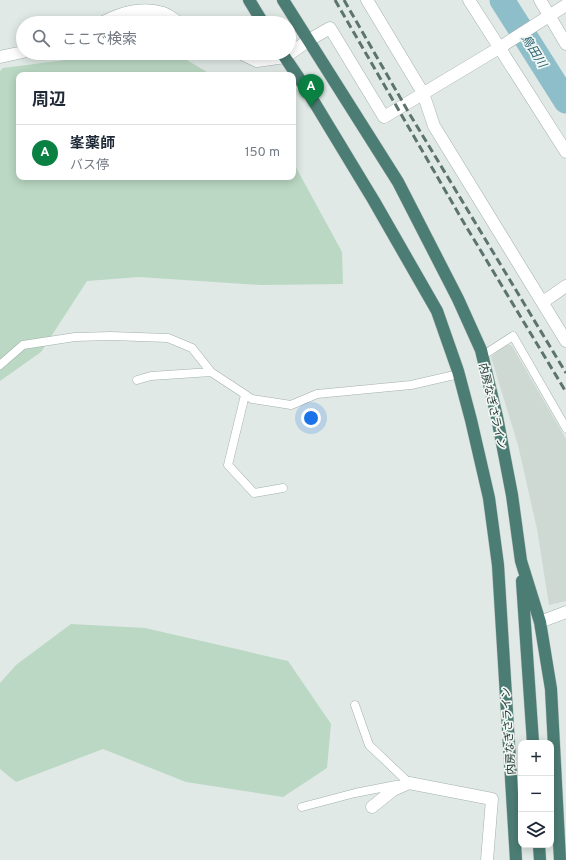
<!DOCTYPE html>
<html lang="ja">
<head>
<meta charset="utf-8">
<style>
  :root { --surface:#fff; --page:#f2f2f3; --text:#1f2937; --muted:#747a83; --line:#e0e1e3; --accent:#0b8043 }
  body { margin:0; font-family:Overpass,"Noto Sans JP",sans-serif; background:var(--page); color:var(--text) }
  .controls { position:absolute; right:12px; bottom:12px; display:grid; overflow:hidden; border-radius:8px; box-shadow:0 2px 10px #0003 }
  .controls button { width:36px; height:36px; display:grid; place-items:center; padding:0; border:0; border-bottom:1px solid var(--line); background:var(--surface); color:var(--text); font:20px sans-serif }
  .you { position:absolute; left:311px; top:418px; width:14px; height:14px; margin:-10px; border:3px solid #fff; border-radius:50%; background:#1a73e8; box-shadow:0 0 0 6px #1a73e833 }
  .badge { display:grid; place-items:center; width:26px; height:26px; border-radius:50%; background:var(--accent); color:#fff; font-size:13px; font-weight:700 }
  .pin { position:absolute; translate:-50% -33px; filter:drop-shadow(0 1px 2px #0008) }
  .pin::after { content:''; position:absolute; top:21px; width:14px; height:12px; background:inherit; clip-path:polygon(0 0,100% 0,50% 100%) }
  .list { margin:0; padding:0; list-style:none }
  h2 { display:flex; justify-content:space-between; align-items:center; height:52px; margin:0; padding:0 16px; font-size:17px }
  h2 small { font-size:13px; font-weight:400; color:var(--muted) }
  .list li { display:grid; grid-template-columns:26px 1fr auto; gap:12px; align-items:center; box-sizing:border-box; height:56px; padding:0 16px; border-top:1px solid var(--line) }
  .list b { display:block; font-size:15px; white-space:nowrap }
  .list p { margin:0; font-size:13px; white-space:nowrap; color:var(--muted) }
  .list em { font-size:13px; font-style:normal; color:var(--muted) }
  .icon { flex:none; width:22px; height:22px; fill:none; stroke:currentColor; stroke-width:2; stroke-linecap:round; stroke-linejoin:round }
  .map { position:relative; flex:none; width:566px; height:860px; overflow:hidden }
  .search { position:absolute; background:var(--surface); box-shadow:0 2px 10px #0003; left:16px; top:16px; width:280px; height:44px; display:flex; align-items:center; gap:10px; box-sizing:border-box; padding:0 14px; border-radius:22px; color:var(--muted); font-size:15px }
  .panel { position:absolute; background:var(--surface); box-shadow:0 2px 10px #0003; left:16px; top:72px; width:280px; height:108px; border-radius:8px }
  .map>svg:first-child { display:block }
  .built { fill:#ced9d4 }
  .green { fill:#bad8c3 }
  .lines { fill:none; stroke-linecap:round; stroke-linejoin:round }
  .river { stroke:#8dbec9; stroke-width:25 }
  .service-casing { stroke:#a3b0ac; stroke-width:9 }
  .minor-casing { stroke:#a3b0ac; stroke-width:13 }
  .trunk-casing { stroke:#bdc3c2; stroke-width:13 }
  .service { stroke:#fff; stroke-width:8 }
  .minor { stroke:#fff; stroke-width:12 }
  .trunk { stroke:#4c7d74; stroke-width:12 }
  .rail { stroke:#5c736e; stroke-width:3; stroke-dasharray:8 4; stroke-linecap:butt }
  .labels { text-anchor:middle; stroke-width:3.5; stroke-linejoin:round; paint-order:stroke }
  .street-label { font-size:11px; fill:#223732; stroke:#f0f6f3 }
  .water-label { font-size:12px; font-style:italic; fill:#235e6d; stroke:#f0f6f3 }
</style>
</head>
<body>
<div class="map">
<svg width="566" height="860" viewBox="0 0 566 860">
  <rect width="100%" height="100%" fill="#e0e9e5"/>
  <path class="built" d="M 506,343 L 512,346 L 566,439 L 566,601 L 549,605 L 537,529 L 518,445 L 491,357 Z"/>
  <path class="green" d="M 103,53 L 175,53 L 212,75 L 19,75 L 19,177 L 293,177 L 293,162 L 342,252 L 343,284 L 260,285 L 139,277 L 87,281 L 41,352 L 0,381 L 0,71 L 3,68 L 89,57 Z
    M 71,624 L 145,628 L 288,661 L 331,724 L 327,768 L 283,797 L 186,782 L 103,749 L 16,782 L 0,769 L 0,683 L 16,665 Z"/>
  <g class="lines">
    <path class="river" d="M 502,0 L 566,101"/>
    <defs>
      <path id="service" d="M 482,356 L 513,336 L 566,428
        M 0,365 L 23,345 L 75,337 L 111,336 L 168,338 L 192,348 L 211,372 L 252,399 L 291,405 L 317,394 L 411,385 L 459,374
        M 137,380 L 151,376 L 211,372
        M 245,395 L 228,465 L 254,493 L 283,488
        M 355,705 L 369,745 L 409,783
        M 302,807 L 355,793 L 396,785"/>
      <path id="minor" d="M 367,0 L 423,93 L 434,126 L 566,341
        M 469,0 L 566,152
        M 540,0 L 566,44
        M 101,23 C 121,13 141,6 163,13 C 169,15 174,20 180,23
        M 240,53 L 257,61 L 285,57 L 309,40 L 330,28 L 384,117 L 499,48 L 566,5
        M 0,57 L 23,52
        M 543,302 L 566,286
        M 540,622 L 566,612
        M 372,807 L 393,790 L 409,783 L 492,799 L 487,860"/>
      <path id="trunk" d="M 249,0 L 263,23
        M 283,0 L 398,182 L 458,299 L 481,350 L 497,417 L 512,495 L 521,561 L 540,622 L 551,689 L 560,860
        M 282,53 L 305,87 L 374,201 L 437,311 L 458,371 L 471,420 L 489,498 L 498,565 L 516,860
        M 522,581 L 533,743
        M 539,845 L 540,860"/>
    </defs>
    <use href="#service" class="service-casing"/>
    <use href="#minor" class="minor-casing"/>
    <use href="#trunk" class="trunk-casing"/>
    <use href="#service" class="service"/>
    <use href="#minor" class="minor"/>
    <use href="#trunk" class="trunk"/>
    <path class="rail" d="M 335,0 L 464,223 L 566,392
      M 344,0 L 409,113 L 566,373"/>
  </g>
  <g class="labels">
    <g class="street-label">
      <text transform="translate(493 406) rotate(77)" y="4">内房なぎさライン</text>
      <text transform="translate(508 731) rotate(-94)" y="4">内房なぎさライン</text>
    </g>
    <g class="water-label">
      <text transform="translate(534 51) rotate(58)" y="4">鳥田川</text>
    </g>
  </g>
</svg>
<div class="controls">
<button>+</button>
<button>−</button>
<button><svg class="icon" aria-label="layers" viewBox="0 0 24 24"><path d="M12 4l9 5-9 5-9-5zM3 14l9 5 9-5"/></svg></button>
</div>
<div class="you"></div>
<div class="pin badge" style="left:311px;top:107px">A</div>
<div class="search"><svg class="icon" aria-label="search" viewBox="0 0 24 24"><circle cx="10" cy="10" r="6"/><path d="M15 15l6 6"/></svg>ここで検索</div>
<section class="panel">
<h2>周辺<small></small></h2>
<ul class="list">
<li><span class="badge">A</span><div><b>峯薬師</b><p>バス停</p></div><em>150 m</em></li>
</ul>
</section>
</div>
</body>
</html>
